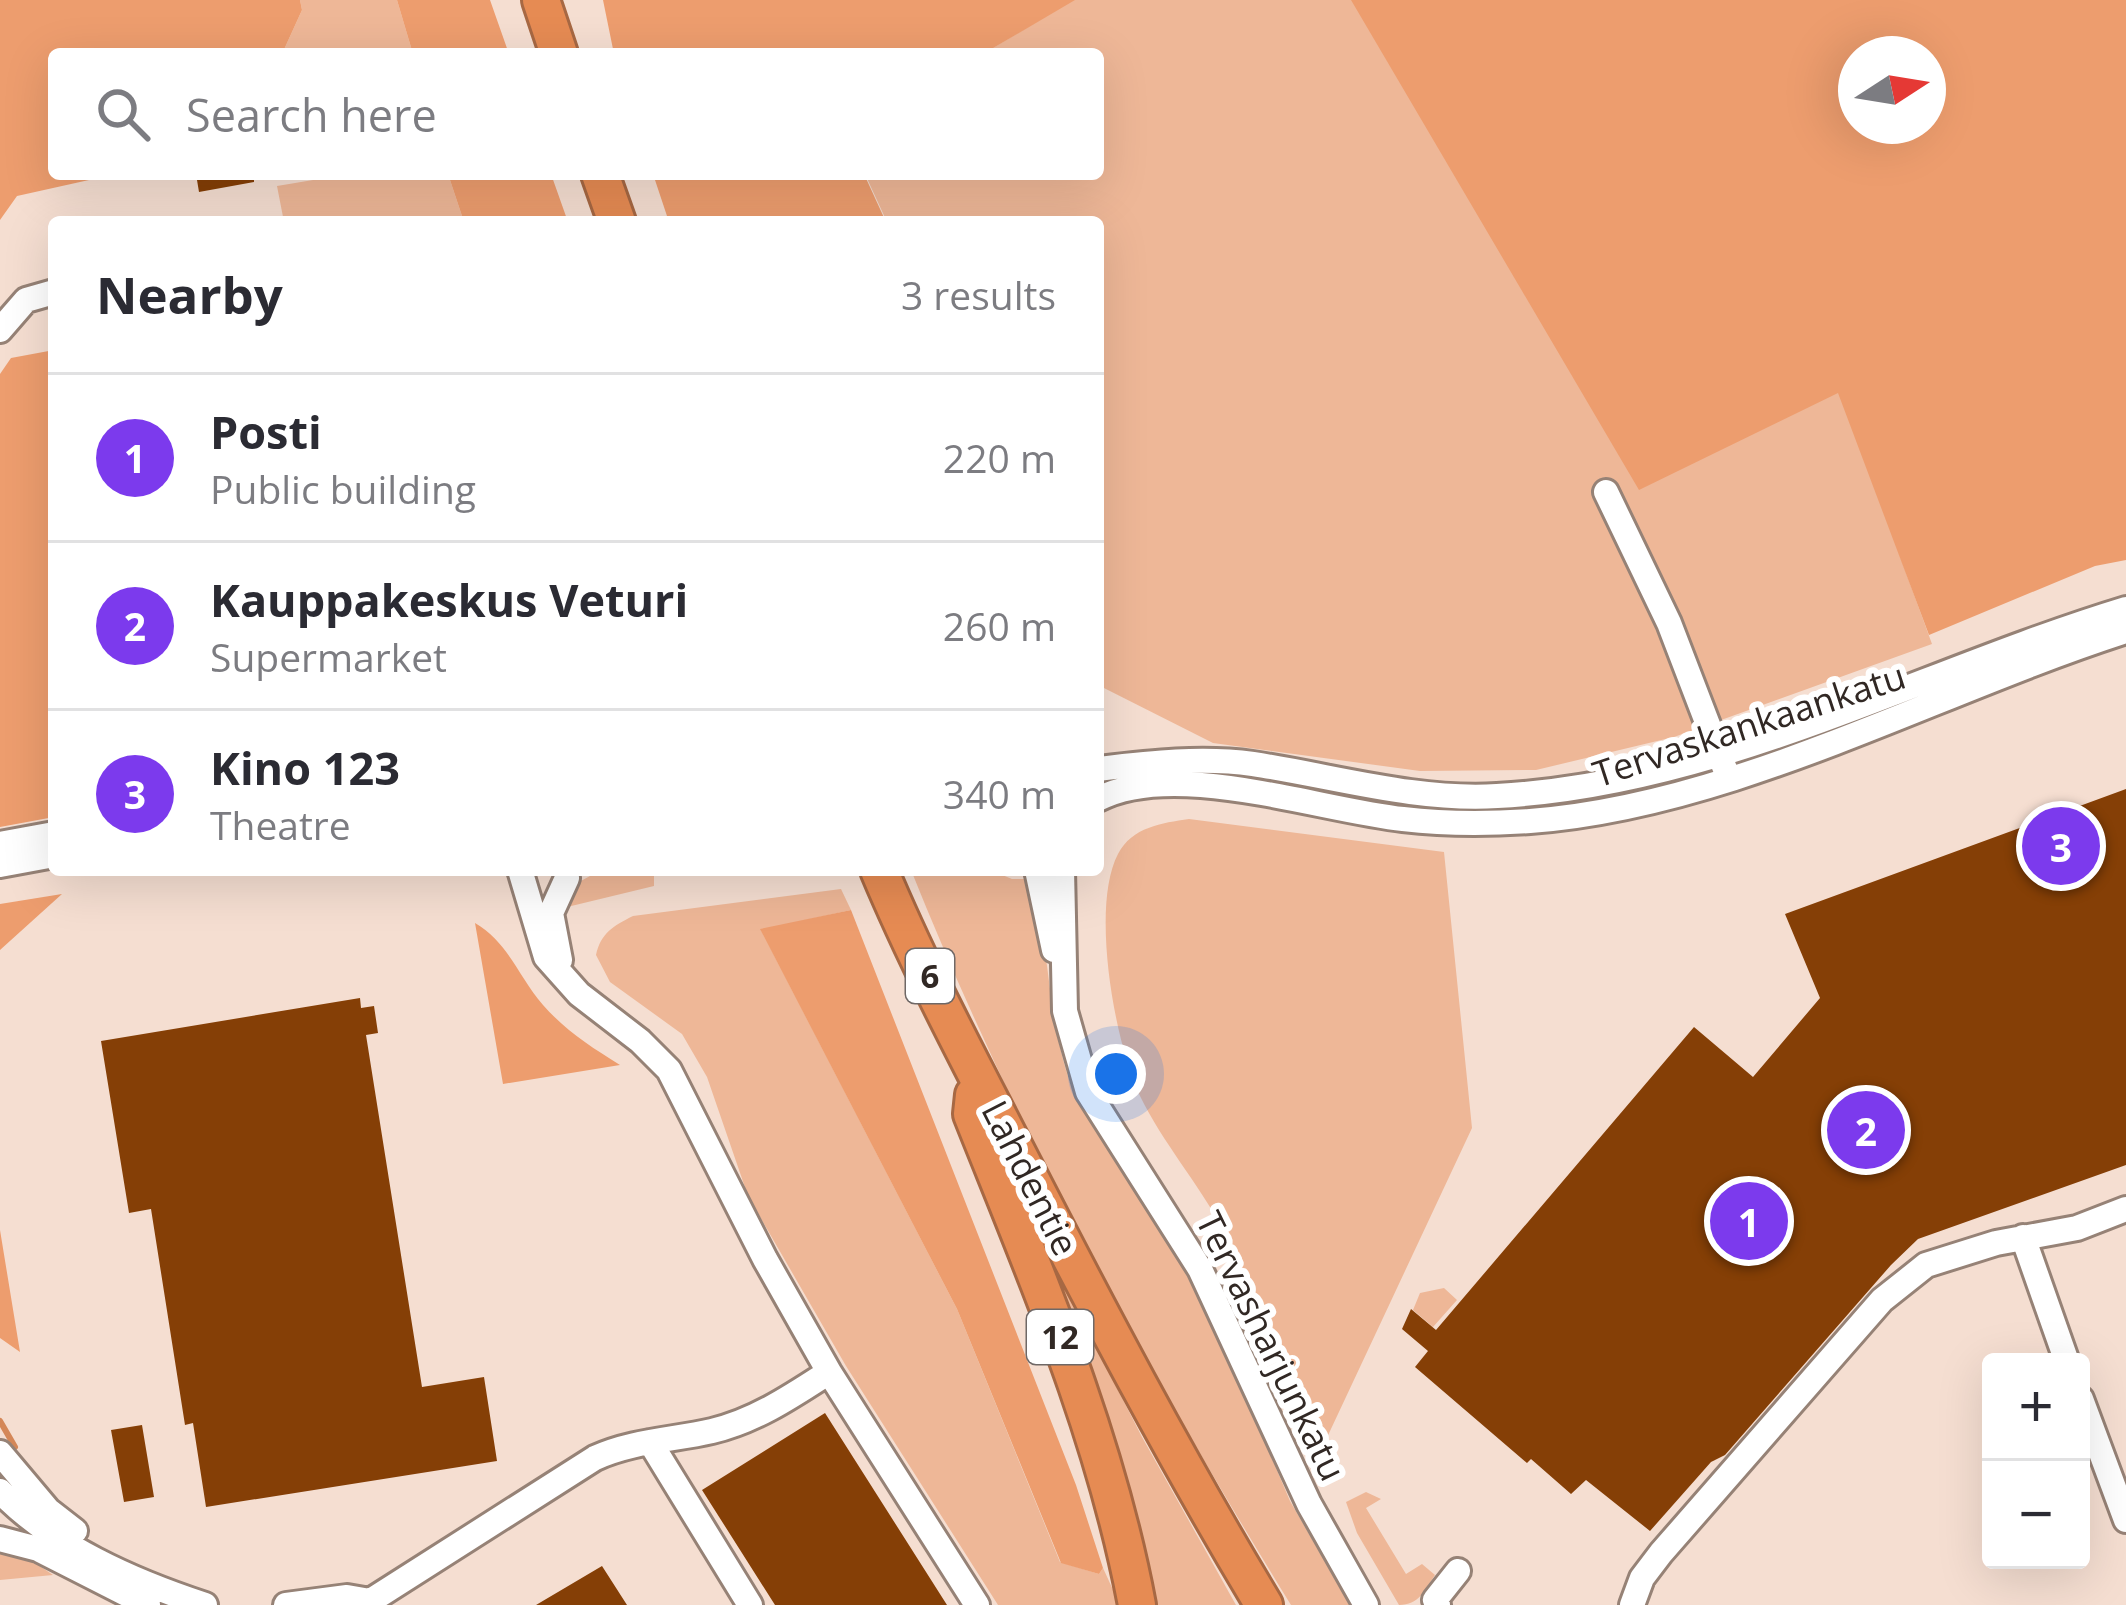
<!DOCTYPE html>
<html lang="en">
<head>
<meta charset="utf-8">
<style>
  :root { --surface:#fff; --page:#f2f2f3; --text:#2b2b33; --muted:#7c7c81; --line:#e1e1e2; --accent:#7c3aed }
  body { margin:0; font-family:"Open Sans",sans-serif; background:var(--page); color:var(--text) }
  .controls { position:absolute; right:36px; bottom:36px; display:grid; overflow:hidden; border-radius:12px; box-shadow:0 12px 48px #0002 }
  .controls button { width:108px; height:108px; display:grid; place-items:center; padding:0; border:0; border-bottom:3px solid var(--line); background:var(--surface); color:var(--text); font:60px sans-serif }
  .compass { position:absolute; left:1838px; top:36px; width:108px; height:108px; border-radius:50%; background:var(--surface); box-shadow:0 12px 48px #0002; rotate:78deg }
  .you { position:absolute; left:1116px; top:1074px; width:42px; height:42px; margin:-30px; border:9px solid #fff; border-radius:50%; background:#1a73e8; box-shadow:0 0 0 18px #1a73e833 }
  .badge { display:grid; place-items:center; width:78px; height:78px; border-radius:50%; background:var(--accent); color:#fff; font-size:39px; font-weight:700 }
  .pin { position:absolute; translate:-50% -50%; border:6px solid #fff; box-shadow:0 3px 12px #0006 }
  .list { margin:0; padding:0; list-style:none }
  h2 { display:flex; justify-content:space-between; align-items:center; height:156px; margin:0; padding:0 48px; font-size:51px }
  h2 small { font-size:39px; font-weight:400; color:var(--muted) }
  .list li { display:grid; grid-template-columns:78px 1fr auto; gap:36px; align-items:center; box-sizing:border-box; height:168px; padding:0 48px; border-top:3px solid var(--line) }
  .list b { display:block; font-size:45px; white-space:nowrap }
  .list p { margin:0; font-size:39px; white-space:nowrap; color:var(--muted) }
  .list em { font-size:39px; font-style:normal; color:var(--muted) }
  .icon { flex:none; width:66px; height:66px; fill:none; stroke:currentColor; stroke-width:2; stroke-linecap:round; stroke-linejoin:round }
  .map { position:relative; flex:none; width:2126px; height:1605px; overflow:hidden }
  .search { position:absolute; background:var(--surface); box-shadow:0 12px 48px #0002; left:48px; top:48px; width:1056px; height:132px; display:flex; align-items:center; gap:30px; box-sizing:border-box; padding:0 42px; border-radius:12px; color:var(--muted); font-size:45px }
  .panel { position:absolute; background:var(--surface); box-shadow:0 12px 48px #0002; left:48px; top:216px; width:1056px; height:660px; border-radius:12px }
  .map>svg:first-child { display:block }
  .green { fill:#eeb797 }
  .forest { fill:#ed9d6e; fill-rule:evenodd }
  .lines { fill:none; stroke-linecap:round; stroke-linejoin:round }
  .stream { stroke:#d48758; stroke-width:6 }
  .building { fill:#853f06 }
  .minor-casing { stroke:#968276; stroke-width:30 }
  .highway-casing { stroke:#a76843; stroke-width:42 }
  .minor { stroke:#fff; stroke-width:24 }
  .highway { stroke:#e68b53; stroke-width:36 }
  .labels { text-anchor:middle; stroke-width:12; stroke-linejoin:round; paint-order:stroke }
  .shield { fill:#fff; stroke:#6f6866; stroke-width:3 }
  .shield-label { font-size:33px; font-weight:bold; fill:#312824 }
  .street-label { font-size:36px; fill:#312824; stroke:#fff }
</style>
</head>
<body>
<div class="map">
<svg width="2126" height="1605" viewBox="0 0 2126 1605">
  <rect width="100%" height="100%" fill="#f5ded1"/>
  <path class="green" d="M 300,0 L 397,0 L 413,54 L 387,54 L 386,50 L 282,54 L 302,10 Z
    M 1073,0 L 1353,0 L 1839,389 L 1932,644 L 1674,737 L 1536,770 L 1420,771 L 1213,743 L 1098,685 L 1098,222 L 887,222 L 865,174 L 1098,174 L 1098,54 L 983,54 Z
    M 349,174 L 448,174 L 464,222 L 284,222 L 277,186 Z
    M 1189,819 L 1444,852 L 1472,1128 L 1323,1446 C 1290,1374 1260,1299 1223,1229 C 1198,1183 1163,1143 1140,1096 C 1115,1044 1090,907 1118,854 C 1132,827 1162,823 1189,819 Z
    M 601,870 L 654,870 L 654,886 L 563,908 L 579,882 Z
    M 911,870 L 990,870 L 1012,879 L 1032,879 C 1050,948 1047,1020 1072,1088 L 1205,1300 L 1290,1501 L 1350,1605 L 1291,1605 C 1147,1372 1013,1124 911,870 Z
    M 841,889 L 851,910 L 761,930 L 957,1309 L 1060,1562 L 1099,1574 L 1103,1568 L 1120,1605 L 998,1605 L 846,1366 L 748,1196 L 707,1077 L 682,1034 L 610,982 L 596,955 C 601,933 613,926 633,916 Z
    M 1036,1230 L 1142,1437 L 1236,1605 L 1149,1605 Z
    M 1444,1288 L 1457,1300 L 1433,1327 L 1413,1310 L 1420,1293 Z
    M 1366,1492 L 1381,1499 L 1366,1508 L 1406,1574 L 1422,1564 L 1435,1575 C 1424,1591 1419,1605 1399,1605 L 1357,1533 L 1346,1502 Z
    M 0,1553 L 34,1562 L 53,1575 L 0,1580 Z"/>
  <path class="forest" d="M 0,0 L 300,0 L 302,10 L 282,54 L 54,54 L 54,174 L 116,174 L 17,196 L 0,220 Z
    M 397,0 L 490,0 L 509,54 L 413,54 Z
    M 603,0 L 1075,0 L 983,54 L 614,54 Z
    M 1351,0 L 2126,0 L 2126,560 L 2095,566 L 1929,635 L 1838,393 L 1639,490 ZM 1856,54 L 1928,54 L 1928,126 L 1856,126 Z
    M 448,174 L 551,174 L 568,222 L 464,222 Z
    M 653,174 L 864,174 L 886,222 L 669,222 Z
    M 54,350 L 54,817 L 0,827 L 0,374 L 11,358 Z
    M 62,894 L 0,950 L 0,904 Z
    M 851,910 L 1076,1485 L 1103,1568 L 1099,1574 L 1061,1563 L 957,1309 L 760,929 Z
    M 475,923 C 508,942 518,976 543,1005 C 565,1030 591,1047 620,1065 L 503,1084 Z
    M 0,1230 L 20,1352 L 0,1338 Z"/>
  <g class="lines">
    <path class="stream" d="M 0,1421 L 15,1447"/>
  </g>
  <path class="building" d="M 196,174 L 254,174 L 254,182 L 199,192 Z
    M 2126,789 L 2126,1165 L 1918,1239 L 1891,1265 L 1725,1455 L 1711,1462 L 1650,1531 L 1586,1480 L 1571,1494 L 1531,1459 L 1527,1463 L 1415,1367 L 1428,1351 L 1402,1329 L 1411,1309 L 1436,1330 L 1694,1027 L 1753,1077 L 1820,998 L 1785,914 Z
    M 360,998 L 361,1008 L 374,1006 L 378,1033 L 366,1035 L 422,1387 L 484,1377 L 497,1461 L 206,1507 L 193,1423 L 185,1425 L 151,1209 L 129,1213 L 101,1041 Z
    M 825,1413 L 947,1605 L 775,1605 L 702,1490 Z
    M 142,1425 L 154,1497 L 124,1502 L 111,1430 Z
    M 602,1566 L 627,1605 L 536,1605 Z"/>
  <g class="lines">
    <defs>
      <path id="minor" d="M 0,330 L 26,300 L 54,292
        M 1606,492 L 1669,623 L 1725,769
        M 1098,769 C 1150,763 1201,757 1253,764 C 1333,776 1415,801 1497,796 C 1720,784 1916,673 2126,609
        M 1098,799 C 1174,759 1319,810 1403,819 C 1445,824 1487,824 1530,821 C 1733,806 1933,693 2126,631
        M 0,844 L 54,834
        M 0,865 L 54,855
        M 520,870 L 546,957 L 579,994 L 640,1041 L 669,1070 L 765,1259 L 829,1372 L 977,1605
        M 1037,870 L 1054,950
        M 1062,870 L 1065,1011 L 1088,1092 L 1200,1269 L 1309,1504 L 1366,1605
        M 560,960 L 551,913 L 567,878
        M 2023,1237 L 2067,1362
        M 2081,1399 L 2126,1520
        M 650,1442 L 750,1605
        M 0,1453 L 48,1510 L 75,1531
        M 0,1491 C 54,1547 132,1581 205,1605
        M 0,1539 L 38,1549 L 148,1605
        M 286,1605 L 347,1597 L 370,1601
        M 364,1605 L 595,1458 C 632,1441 673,1440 712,1431 C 755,1421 792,1396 829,1372
        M 1438,1605 L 1435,1600 L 1458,1571
        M 1632,1605 L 1642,1578 L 1661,1553 L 1882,1300 L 1926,1265 L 1996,1243 L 2077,1228 L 2126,1209"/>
      <path id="highway" d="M 541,0 L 559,54
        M 600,174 L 617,222
        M 879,870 C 920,968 971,1063 1019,1157 C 1097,1309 1176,1459 1264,1605
        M 974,1095 L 972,1114 C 1036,1275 1105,1434 1137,1605"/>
    </defs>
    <use href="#minor" class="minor-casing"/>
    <use href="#highway" class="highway-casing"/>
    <use href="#minor" class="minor"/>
    <use href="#highway" class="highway"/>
  </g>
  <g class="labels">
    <g class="shield">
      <rect x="906" y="949" width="48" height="54" rx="9"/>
      <rect x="1027" y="1310" width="66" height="54" rx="9"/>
    </g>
    <g class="shield-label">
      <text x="930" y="988">6</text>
      <text x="1060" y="1349">12</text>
    </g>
    <g class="street-label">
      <text transform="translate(1749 725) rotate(-18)" y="13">Tervaskankaankatu</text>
      <text transform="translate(1030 1178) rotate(63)" y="13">Lahdentie</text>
      <text transform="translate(1271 1346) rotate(64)" y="13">Tervasharjunkatu</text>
    </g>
  </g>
</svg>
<div class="controls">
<button>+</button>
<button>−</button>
</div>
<svg class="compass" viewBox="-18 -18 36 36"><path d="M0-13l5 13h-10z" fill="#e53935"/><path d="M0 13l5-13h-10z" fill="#7c7c81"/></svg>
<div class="you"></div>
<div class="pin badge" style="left:1749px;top:1221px">1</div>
<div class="pin badge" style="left:1866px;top:1130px">2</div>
<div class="pin badge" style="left:2061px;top:846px">3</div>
<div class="search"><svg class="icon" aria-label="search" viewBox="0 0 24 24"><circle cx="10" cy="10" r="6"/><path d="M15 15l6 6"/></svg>Search here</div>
<section class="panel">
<h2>Nearby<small>3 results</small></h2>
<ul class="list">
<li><span class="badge">1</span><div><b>Posti</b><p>Public building</p></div><em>220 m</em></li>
<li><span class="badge">2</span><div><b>Kauppakeskus Veturi</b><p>Supermarket</p></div><em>260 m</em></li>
<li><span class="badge">3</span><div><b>Kino 123</b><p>Theatre</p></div><em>340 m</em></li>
</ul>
</section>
</div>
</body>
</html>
